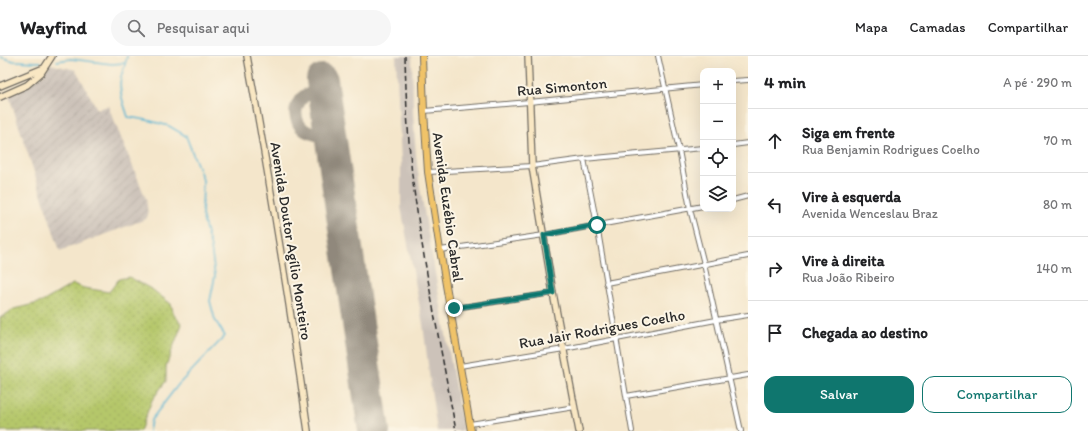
<!DOCTYPE html>
<html lang="pt">
<head>
<meta charset="utf-8">
<style>
  :root { --surface:#fff; --page:#f6f6f6; --text:#202124; --muted:#757577; --line:#e0e0e0; --accent:#0f766e }
  body { margin:0; font-family:Itim,sans-serif; background:var(--page); color:var(--text) }
  .controls { position:absolute; right:12px; top:12px; display:grid; overflow:hidden; border-radius:8px; box-shadow:0 4px 16px #0002 }
  .controls button { width:36px; height:36px; display:grid; place-items:center; padding:0; border:0; border-bottom:1px solid var(--line); background:var(--surface); color:var(--text); font:20px sans-serif }
  .stop { position:absolute; width:12px; height:12px; margin:-9px; border:3px solid #0f766e; border-radius:50%; background:#fff }
  .stop.end { background:#0f766e; border-color:#fff; box-shadow:0 1px 4px #0008 }
  .list { margin:0; padding:0; list-style:none }
  h2 { display:flex; justify-content:space-between; align-items:center; height:52px; margin:0; padding:0 16px; font-size:17px }
  h2 small { font-size:13px; font-weight:400; color:var(--muted) }
  .list li { display:grid; grid-template-columns:26px 1fr auto; gap:12px; align-items:center; box-sizing:border-box; height:64px; padding:0 16px; border-top:1px solid var(--line) }
  .list b { display:block; font-size:15px; white-space:nowrap }
  .list p { margin:0; font-size:13px; white-space:nowrap; color:var(--muted) }
  .list em { font-size:13px; font-style:normal; color:var(--muted) }
  .actions { display:flex; gap:8px; padding:12px 16px }
  .actions a { flex:1; padding:9px 0; border:1px solid var(--accent); border-radius:12px; text-align:center; font-size:14px; color:var(--accent) }
  .actions .main { background:var(--accent); color:#fff }
  .icon { flex:none; width:22px; height:22px; fill:none; stroke:currentColor; stroke-width:2; stroke-linecap:round; stroke-linejoin:round }
  .map { position:relative; flex:none; width:748px; height:375px; overflow:hidden }
  header { display:flex; align-items:center; gap:24px; box-sizing:border-box; height:56px; padding:0 20px; background:var(--surface); border-bottom:1px solid var(--line) }
  header strong { font-size:19px }
  nav { display:flex; gap:22px; margin-inline-start:auto; font-size:14px }
  .search { width:280px; height:36px; background:var(--page); display:flex; align-items:center; gap:10px; box-sizing:border-box; padding:0 14px; border-radius:22px; color:var(--muted); font-size:15px }
  main { display:flex }
  aside { flex:1; background:var(--surface) }
  .map>svg:first-child { display:block }
  .industrial { fill:url(#industrial-furrows) }
  .railway { fill:#ccc2b9 }
  .grass { fill:url(#grass-dots); stroke:#70794b }
  .lines { fill:none; stroke-linecap:round; stroke-linejoin:round }
  .stream { stroke:#54b4d3; stroke-width:1.5 }
  .taxiway { stroke:#90887b; stroke-width:13 }
  .runway { stroke:#90887b; stroke-width:32 }
  .street-casing { stroke:#716c63; stroke-width:6 }
  .secondary-casing { stroke:#716c63; stroke-width:8 }
  .primary-casing { stroke:#716c63; stroke-width:8 }
  .street { stroke:#fff; stroke-width:4 }
  .secondary { stroke:#f9e7c3; stroke-width:5.5 }
  .primary { stroke:#f0c369; stroke-width:6 }
  .rail { stroke:#2b2b2b; stroke-width:1.5; stroke-dasharray:6 3; stroke-linecap:butt }
  .route { stroke:#0f766e; stroke-width:5 }
  .labels { text-anchor:middle; stroke-width:4; stroke-linejoin:round; paint-order:stroke }
  .street-label { font-size:15px; fill:#2b2b2b; stroke:#fcf5e5 }
</style>
</head>
<body>
<header>
<strong>Wayfind</strong>
<div class="search"><svg class="icon" aria-label="search" viewBox="0 0 24 24"><circle cx="10" cy="10" r="6"/><path d="M15 15l6 6"/></svg>Pesquisar aqui</div>
<nav><a>Mapa</a><a>Camadas</a><a>Compartilhar</a></nav>
</header>
<main>
<div class="map">
<svg width="748" height="375" viewBox="0 0 748 375">
  <defs>
    <pattern id="industrial-furrows" width="10" height="10" patternUnits="userSpaceOnUse"><rect width="10" height="10" fill="#ccc2b9"/><path d="M-1 1l2-2M0 10L10 0M9 11l2-2" fill="none" stroke="#afa79f"/></pattern>
    <pattern id="grass-dots" width="8" height="8" patternUnits="userSpaceOnUse"><rect width="8" height="8" fill="#b5c76b"/><path d="M2 2h.1M6 6h.1" fill="none" stroke="#9cab5d" stroke-width="1.8" stroke-linecap="round"/></pattern>
  </defs>
  <rect width="100%" height="100%" fill="#fcf5e5"/>
  <filter id="ink" filterUnits="userSpaceOnUse"><feTurbulence type="fractalNoise" baseFrequency=".025" numOctaves="2"/><feDisplacementMap in="SourceGraphic" scale="8" xChannelSelector="R" yChannelSelector="G"/><feConvolveMatrix kernelMatrix="1 2 1 2 8 2 1 2 1" color-interpolation-filters="sRGB"/></filter>
  <filter id="wash" filterUnits="userSpaceOnUse"><feTurbulence type="fractalNoise" baseFrequency=".012" numOctaves="4" result="noise"/><feDisplacementMap in="SourceGraphic" scale="16" xChannelSelector="R" yChannelSelector="G"/><feGaussianBlur stdDeviation="0.9" result="paint"/><feColorMatrix in="noise" values="0 0 0 0 0 0 0 0 0 0 0 0 0 0 0 0 0 1.4 0 .05"/><feComposite in="paint" operator="in"/></filter>
  <g filter="url(#wash)">
    <rect width="100%" height="100%" fill="#f4e6cb"/>
    <path class="industrial" d="M 50,8 L 76,14 L 97,53 L 108,50 L 146,143 L 148,159 L 146,163 L 60,195 L 9,40 L 43,19 Z"/>
    <path class="railway" d="M 396,0 L 412,0 L 413,57 L 416,99 L 420,132 L 463,375 L 437,375 L 431,333 L 423,268 L 401,151 L 401,106 Z"/>
    <path class="grass" d="M 129,221 L 153,234 L 171,248 L 174,259 L 182,268 L 166,310 L 166,325 L 152,344 L 140,375 L 0,375 L 0,262 L 14,253 L 42,246 L 73,228 L 84,232 L 109,236 L 119,223 Z"/>
    <g class="lines">
      <path class="stream" d="M 127,0 C 126,7 123,14 121,21 C 118,35 124,48 128,61 L 147,64 L 169,70 L 186,80 L 203,124 L 202,159 L 211,192 L 215,220 L 210,245 L 215,264 L 225,280 L 178,329 L 151,364 L 149,375
        M 0,1 L 14,5 L 41,6
        M 57,5 L 71,3 L 112,8 L 125,7"/>
      <path class="taxiway" d="M 324,36 C 313,36 303,37 298,48 C 293,57 297,70 306,75 C 311,78 318,78 323,82 C 327,85 330,90 333,94"/>
      <path class="runway" d="M 322,24 L 374,375"/>
    </g>
  </g>
  <g filter="url(#ink)">
    <g class="lines">
      <defs>
        <path id="street" d="M 658,0 L 679,94 L 690,153 L 704,208 L 741,375
          M 733,25 L 748,24
          M 424,55 L 529,46 L 703,29
          M 733,89 L 748,87
          M 584,103 L 597,169 L 632,375
          M 428,116 L 532,110 L 584,103 L 703,92
          M 733,144 L 748,140
          M 440,194 L 544,179 L 703,150
          M 606,227 L 748,200
          M 449,253 L 553,237
          M 460,310 L 564,293 L 716,264 L 748,259
          M 626,340 L 748,319
          M 470,368 L 575,351"/>
        <path id="secondary" d="M 247,0 C 270,125 290,250 308,375
          M 528,0 L 532,110 L 553,237 L 579,375
          M 0,30 L 44,12
          M 0,41 L 27,29 L 41,17 L 52,0"/>
        <path id="primary" d="M 422,0 L 424,55 L 428,116 L 440,194 L 471,375"/>
      </defs>
      <use href="#street" class="street-casing"/>
      <use href="#secondary" class="secondary-casing"/>
      <use href="#primary" class="primary-casing"/>
      <use href="#street" class="street"/>
      <use href="#secondary" class="secondary"/>
      <use href="#primary" class="primary"/>
      <path class="rail" d="M 405,0 C 406,42 408,85 413,127 C 424,210 441,293 456,375"/>
    </g>
  </g>
  <g class="lines" filter="url(#ink)">
    <path class="route" d="M 454,252 L 553,237 L 544,179 L 597,169"/>
  </g>
  <g class="labels">
    <g class="street-label">
      <text transform="translate(562 31) rotate(-5)" y="5">Rua Simonton</text>
      <text transform="translate(448 151) rotate(82)" y="5">Avenida Euzébio Cabral</text>
      <text transform="translate(291 185) rotate(81)" y="5">Avenida Doutor Agílio Monteiro</text>
      <text transform="translate(602 273) rotate(-10)" y="5">Rua Jair Rodrigues Coelho</text>
    </g>
  </g>
</svg>
<div class="controls">
<button>+</button>
<button>−</button>
<button><svg class="icon" aria-label="locate" viewBox="0 0 24 24"><circle cx="12" cy="12" r="6"/><path d="M12 2v4M12 18v4M2 12h4M18 12h4"/></svg></button>
<button><svg class="icon" aria-label="layers" viewBox="0 0 24 24"><path d="M12 4l9 5-9 5-9-5zM3 14l9 5 9-5"/></svg></button>
</div>
<div class="stop" style="left:597px;top:169px"></div>
<div class="stop end" style="left:454px;top:252px"></div>
</div>
<aside>
<h2>4 min<small>A pé · 290 m</small></h2>
<ul class="list">
<li><svg class="icon" aria-label="ahead" viewBox="0 0 24 24"><path d="M12 20V5M6 11l6-6 6 6"/></svg><div><b>Siga em frente</b><p>Rua Benjamin Rodrigues Coelho</p></div><em>70 m</em></li>
<li><svg class="icon" aria-label="left" viewBox="0 0 24 24"><path d="M17 20v-9H6M10 6l-5 5 5 5"/></svg><div><b>Vire à esquerda</b><p>Avenida Wenceslau Braz</p></div><em>80 m</em></li>
<li><svg class="icon" aria-label="right" viewBox="0 0 24 24"><path d="M7 20v-9h11M14 6l5 5-5 5"/></svg><div><b>Vire à direita</b><p>Rua João Ribeiro</p></div><em>140 m</em></li>
<li><svg class="icon" aria-label="arrive" viewBox="0 0 24 24"><path d="M6 21V4h12l-3 4 3 4H6"/></svg><div><b>Chegada ao destino</b></div></li>
</ul>
<div class="actions"><a class="main">Salvar</a><a>Compartilhar</a></div>
</aside>
</main>
</body>
</html>
